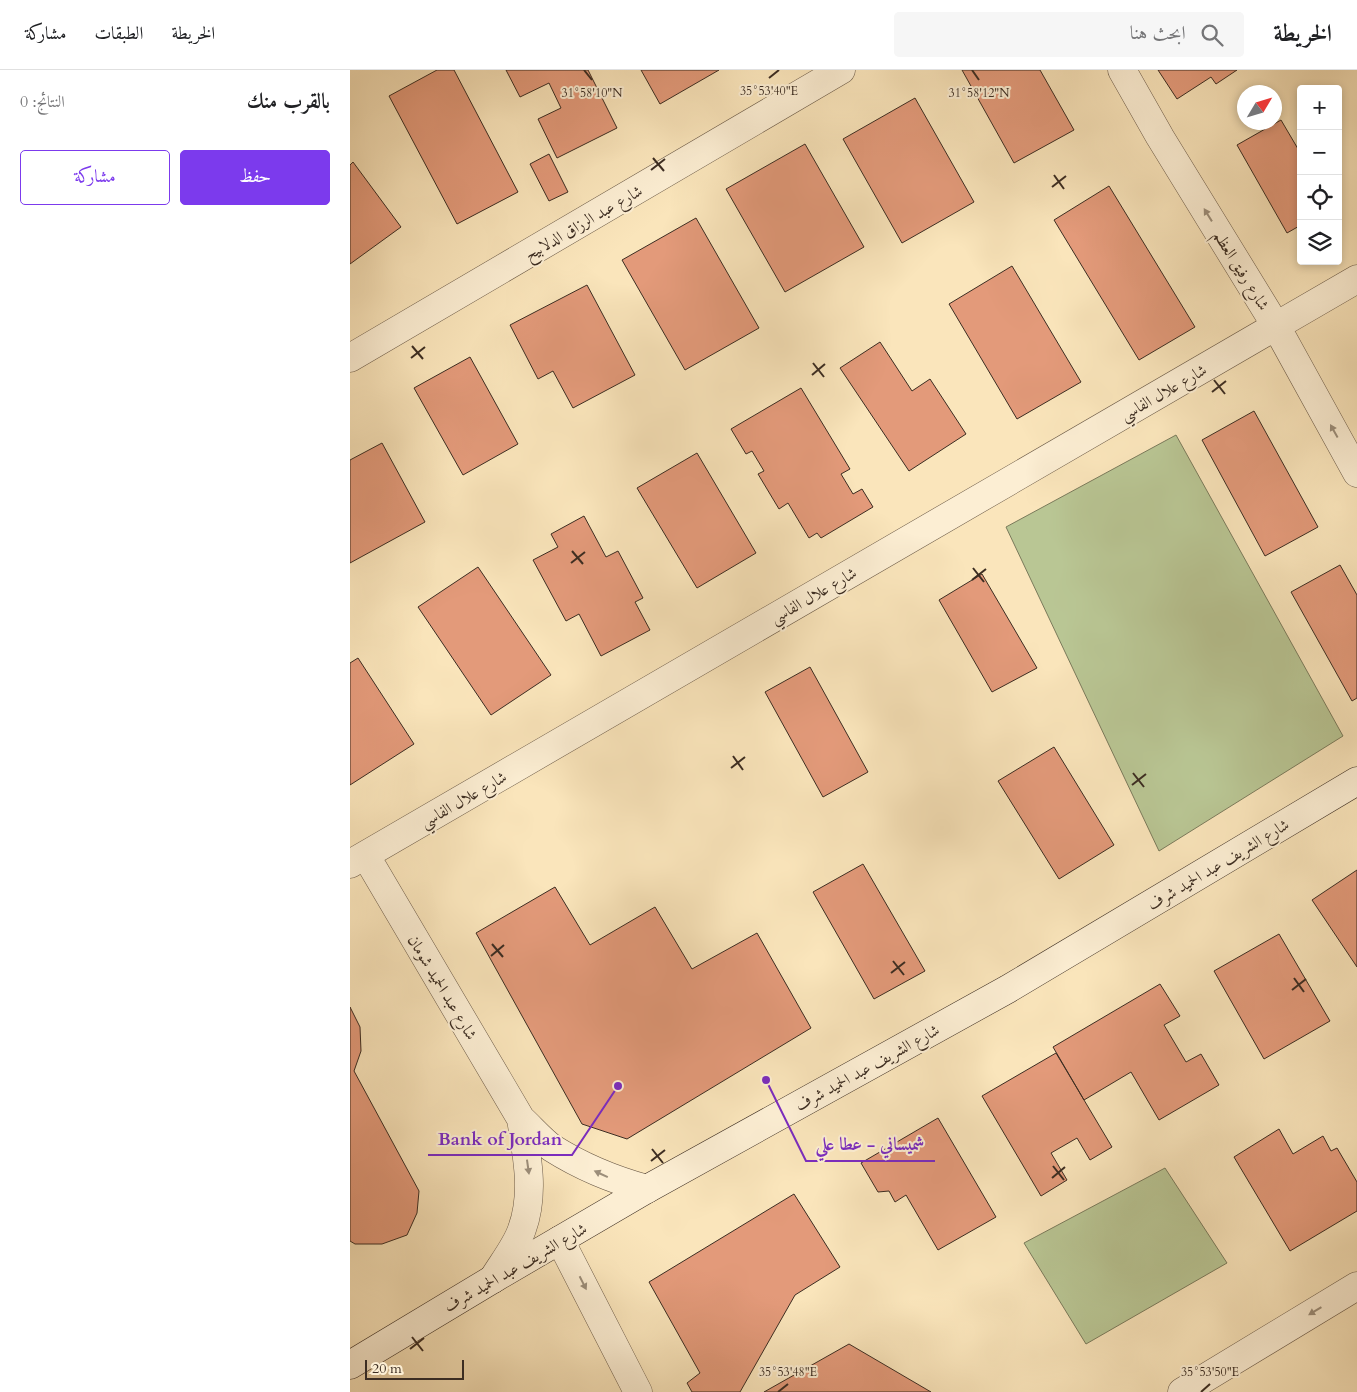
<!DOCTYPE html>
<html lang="ar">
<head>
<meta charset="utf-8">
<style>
  :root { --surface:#fff; --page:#f6f6f6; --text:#202124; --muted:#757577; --line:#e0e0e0; --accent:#7c3aed }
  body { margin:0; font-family:Cardo,Amiri,serif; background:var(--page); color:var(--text); direction:rtl }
  .controls { position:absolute; right:15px; top:15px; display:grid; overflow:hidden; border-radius:5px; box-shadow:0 2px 8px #0003 }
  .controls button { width:45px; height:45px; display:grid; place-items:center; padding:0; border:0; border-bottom:1px solid var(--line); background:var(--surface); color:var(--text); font:25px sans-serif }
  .compass { position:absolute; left:887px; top:15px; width:45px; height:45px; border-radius:50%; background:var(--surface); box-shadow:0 2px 8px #0003; rotate:52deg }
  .scale { position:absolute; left:15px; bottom:12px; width:99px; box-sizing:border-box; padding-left:5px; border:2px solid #3c2d22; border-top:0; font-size:14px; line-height:18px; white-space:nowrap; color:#3c2d22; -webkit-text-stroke:4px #fceed3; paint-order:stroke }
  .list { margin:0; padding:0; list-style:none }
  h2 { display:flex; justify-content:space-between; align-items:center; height:65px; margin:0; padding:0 20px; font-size:21px }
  h2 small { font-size:16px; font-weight:400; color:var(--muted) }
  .actions { display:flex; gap:10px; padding:15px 20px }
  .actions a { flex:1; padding:11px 0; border:1px solid var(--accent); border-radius:5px; text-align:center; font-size:18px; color:var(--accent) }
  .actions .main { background:var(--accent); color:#fff }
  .icon { flex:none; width:28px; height:28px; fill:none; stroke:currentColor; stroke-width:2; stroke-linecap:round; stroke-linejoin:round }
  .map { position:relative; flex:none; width:1007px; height:1322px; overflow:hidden; direction:ltr }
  header { display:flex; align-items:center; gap:30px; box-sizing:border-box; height:70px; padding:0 25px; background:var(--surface); border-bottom:1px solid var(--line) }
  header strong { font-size:24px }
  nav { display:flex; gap:28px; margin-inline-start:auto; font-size:18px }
  .search { width:350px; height:45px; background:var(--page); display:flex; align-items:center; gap:12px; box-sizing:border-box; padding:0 18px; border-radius:5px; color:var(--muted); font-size:19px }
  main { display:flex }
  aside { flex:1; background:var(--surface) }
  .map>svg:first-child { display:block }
  .green { fill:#b9c694; stroke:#7a7a5b }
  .building { fill:#e39a7a; stroke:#3c2d22 }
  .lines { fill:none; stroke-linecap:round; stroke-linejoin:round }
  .street-casing { stroke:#6c5b48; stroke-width:29 }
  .secondary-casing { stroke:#3c2d22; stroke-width:29 }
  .street { stroke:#fceed3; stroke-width:28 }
  .secondary { stroke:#fceed3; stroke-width:28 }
  .oneway { fill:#9c8e7a }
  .ticks { fill:none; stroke:#3c2d22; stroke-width:2 }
  .labels { text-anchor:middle; stroke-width:4; stroke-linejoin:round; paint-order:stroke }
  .street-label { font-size:16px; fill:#3c2d22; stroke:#fceed3 }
  .ticks-label { font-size:12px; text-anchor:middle; fill:#3c2d22; stroke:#fceed3; stroke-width:4; stroke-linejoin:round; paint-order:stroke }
  .leader { fill:none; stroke:#7b2cbf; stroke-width:2 }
  .callout-dot { fill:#7b2cbf; stroke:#fceed3; stroke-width:2 }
  .callout-label { font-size:18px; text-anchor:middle; font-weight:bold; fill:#7b2cbf; stroke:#fceed3; stroke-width:4; stroke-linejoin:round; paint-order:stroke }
</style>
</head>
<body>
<header>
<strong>الخريطة</strong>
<div class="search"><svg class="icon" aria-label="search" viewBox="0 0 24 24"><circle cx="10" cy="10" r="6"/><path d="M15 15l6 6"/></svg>ابحث هنا</div>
<nav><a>الخريطة</a><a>الطبقات</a><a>مشاركة</a></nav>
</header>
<main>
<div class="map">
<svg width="1007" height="1322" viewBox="0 0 1007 1322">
  <rect width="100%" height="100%" fill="#fae5bb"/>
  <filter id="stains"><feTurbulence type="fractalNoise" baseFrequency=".004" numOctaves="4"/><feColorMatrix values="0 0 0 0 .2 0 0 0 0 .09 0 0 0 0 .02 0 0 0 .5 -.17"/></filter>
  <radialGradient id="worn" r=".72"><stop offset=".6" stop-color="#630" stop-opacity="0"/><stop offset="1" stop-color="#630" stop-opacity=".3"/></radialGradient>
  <path class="green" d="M 826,365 L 993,666 L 809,781 L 656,457 Z
    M 815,1098 L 877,1193 L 736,1274 L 674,1173 Z"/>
  <path class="building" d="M 87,0 L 104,0 L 168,122 L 107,154 L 39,26 Z
    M 156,0 L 238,0 L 267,58 L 207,88 L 188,49 L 211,38 L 199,13 L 170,27 Z
    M 291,0 L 369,0 L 310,34 Z
    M 612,0 L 690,0 L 724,60 L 664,93 Z
    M 808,0 L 887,0 L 866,14 L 861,7 L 827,29 Z
    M 565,28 L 624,132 L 552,173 L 493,69 Z
    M 931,50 L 951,84 L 951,155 L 937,163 L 887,75 Z
    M 455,74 L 514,177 L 435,222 L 376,119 Z
    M 199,84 L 218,122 L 199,131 L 180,94 Z
    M 3,92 L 51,157 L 0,194 L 0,95 Z
    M 759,116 L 845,257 L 789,290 L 704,150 Z
    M 346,148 L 409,258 L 335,300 L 272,190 Z
    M 662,196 L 731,312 L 667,349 L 599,234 Z
    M 237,215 L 285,305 L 223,338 L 203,301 L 188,309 L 160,255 Z
    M 530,272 L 562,321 L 580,309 L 616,364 L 559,401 L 490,298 Z
    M 120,287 L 168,374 L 113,405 L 64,318 Z
    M 451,318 L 500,399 L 491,404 L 503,424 L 512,419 L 523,437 L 471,468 L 467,463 L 459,468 L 438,433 L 429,439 L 408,404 L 414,401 L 402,381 L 396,384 L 381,359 Z
    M 904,341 L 968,457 L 915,486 L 852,370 Z
    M 32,373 L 75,452 L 0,493 L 0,390 Z
    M 347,383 L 406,483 L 347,518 L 287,418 Z
    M 234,446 L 256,487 L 268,481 L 293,528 L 285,532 L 300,560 L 251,586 L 229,544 L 216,551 L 183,490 L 208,477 L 201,464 Z
    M 990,495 L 1007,525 L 1007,628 L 1002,631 L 941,522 Z
    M 128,497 L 201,605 L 141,645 L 68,537 Z
    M 632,504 L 687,598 L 642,622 L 589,530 Z
    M 8,588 L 64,674 L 0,715 L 0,593 Z
    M 460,597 L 518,702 L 473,727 L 415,622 Z
    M 704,677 L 764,775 L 709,809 L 648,711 Z
    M 513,794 L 575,901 L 524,929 L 463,822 Z
    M 1007,800 L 1007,897 L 962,830 Z
    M 205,817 L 240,875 L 305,837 L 342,899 L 407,863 L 461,958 L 277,1069 L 232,1054 L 126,863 Z
    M 929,864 L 980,951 L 914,989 L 864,901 Z
    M 810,914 L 830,946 L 814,955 L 836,992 L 851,984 L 869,1015 L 809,1050 L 781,1002 L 734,1030 L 703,977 Z
    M 0,937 L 10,957 L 11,981 L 4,1001 L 69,1121 L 67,1143 L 57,1165 L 32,1174 L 5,1174 L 0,1171 Z
    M 706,983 L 762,1077 L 740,1090 L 727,1068 L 701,1083 L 717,1110 L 691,1126 L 632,1026 Z
    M 588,1048 L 646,1147 L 588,1180 L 556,1125 L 545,1132 L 539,1121 L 528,1122 L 511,1093 Z
    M 929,1059 L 943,1084 L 973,1066 L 981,1081 L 987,1078 L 1007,1112 L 1007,1141 L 940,1181 L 884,1087 Z
    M 444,1124 L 490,1197 L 445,1225 L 390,1322 L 342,1322 L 337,1313 L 350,1303 L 299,1212 Z
    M 499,1274 L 581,1322 L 414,1322 Z"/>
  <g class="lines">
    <defs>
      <path id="street" d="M 772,0 L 810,67 L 926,256 L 1007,403
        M 0,288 L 491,0
        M 16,786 L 171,1049 C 181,1058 191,1070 202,1078 C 232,1097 264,1110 297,1119
        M 0,794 L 1007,209
        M 210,1170 L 288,1322
        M 143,1209 C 152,1194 167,1175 172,1159 C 185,1123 177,1086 171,1049
        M 832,1322 L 1007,1216"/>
      <path id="secondary" d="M 0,1295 L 143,1209 L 297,1119 L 658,919 L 1007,711"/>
    </defs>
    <use href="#street" class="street-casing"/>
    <use href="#secondary" class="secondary-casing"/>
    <use href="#street" class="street"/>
    <use href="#secondary" class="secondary"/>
  </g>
  <defs><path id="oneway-solid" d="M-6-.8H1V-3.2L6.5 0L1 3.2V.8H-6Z" transform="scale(1.25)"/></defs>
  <g class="oneway">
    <use href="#oneway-solid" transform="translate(858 145) rotate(-122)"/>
    <use href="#oneway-solid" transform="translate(984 361) rotate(-119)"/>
    <use href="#oneway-solid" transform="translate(178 1097) rotate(82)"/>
    <use href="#oneway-solid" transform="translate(251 1104) rotate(-155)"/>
    <use href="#oneway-solid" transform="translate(233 1213) rotate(63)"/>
    <use href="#oneway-solid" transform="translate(965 1241) rotate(149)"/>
  </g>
  <path class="ticks" d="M 234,0 L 242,10M 622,0 L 629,10M 419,8 L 429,0M 303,88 L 314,101M 301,100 L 315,89M 704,105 L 714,119M 702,117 L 716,106M 62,276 L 73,289M 61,288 L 75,277M 463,293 L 474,307M 462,305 L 475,294M 864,310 L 875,324M 862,322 L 876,311M 222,481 L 233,494M 221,493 L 235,482M 623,498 L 634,512M 622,510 L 636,499M 383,686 L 393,700M 381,698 L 395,687M 783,703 L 794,717M 782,715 L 796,704M 142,874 L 153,887M 141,886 L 154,875M 543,891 L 554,905M 541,903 L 555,892M 944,908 L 954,922M 942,920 L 956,909M 302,1079 L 313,1093M 301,1091 L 315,1080M 703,1096 L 714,1110M 702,1108 L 715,1097M 62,1267 L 73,1281M 60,1279 L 74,1268M 428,1322 L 438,1314M 851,1322 L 860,1314"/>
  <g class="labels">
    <g class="street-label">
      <text transform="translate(233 152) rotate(-30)" y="6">شارع عبد الرزاق الدلابيح</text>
      <text transform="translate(892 200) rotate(58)" y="6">شارع رفيق العظم</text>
      <text transform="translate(813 322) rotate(-30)" y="6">شارع علال الفاسي</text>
      <text transform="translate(463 525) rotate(-30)" y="6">شارع علال الفاسي</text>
      <text transform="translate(113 729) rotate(-30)" y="6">شارع علال الفاسي</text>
      <text transform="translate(868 794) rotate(-31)" y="6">شارع الشريف عبد الحميد شرف</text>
      <text transform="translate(93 917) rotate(59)" y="6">شارع عبد الحميد شومان</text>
      <text transform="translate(517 997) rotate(-29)" y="6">شارع الشريف عبد الحميد شرف</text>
      <text transform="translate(165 1197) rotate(-30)" y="6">شارع الشريف عبد الحميد شرف</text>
    </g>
  </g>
  <g class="ticks-label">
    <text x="419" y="25">35°53'40"E</text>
    <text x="242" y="27">31°58'10"N</text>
    <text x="629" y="27">31°58'12"N</text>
    <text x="438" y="1306">35°53'48"E</text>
    <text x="860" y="1306">35°53'50"E</text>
  </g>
  <path class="leader" d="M268 1016L222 1085H78M416 1010L456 1091H585"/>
  <g class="callout-dot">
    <circle cx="268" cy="1016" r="5"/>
    <circle cx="416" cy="1010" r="5"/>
  </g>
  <g class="callout-label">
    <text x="150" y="1075">Bank of Jordan</text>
    <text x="520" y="1080">شميساني - عطا علي</text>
  </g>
  <rect width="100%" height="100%" filter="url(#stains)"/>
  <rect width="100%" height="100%" fill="url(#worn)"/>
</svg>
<div class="controls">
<button>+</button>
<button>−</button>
<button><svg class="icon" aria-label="locate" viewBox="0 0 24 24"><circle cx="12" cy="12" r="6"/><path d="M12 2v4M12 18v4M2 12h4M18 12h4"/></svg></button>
<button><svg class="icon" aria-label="layers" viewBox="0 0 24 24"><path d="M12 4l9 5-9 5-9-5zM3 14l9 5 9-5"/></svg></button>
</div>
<svg class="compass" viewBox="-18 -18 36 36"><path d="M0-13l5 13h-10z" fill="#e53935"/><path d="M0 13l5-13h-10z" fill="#757577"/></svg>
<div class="scale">20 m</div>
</div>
<aside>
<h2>بالقرب منك<small>النتائج: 0</small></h2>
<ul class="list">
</ul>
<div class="actions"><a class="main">حفظ</a><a>مشاركة</a></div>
</aside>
</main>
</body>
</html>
